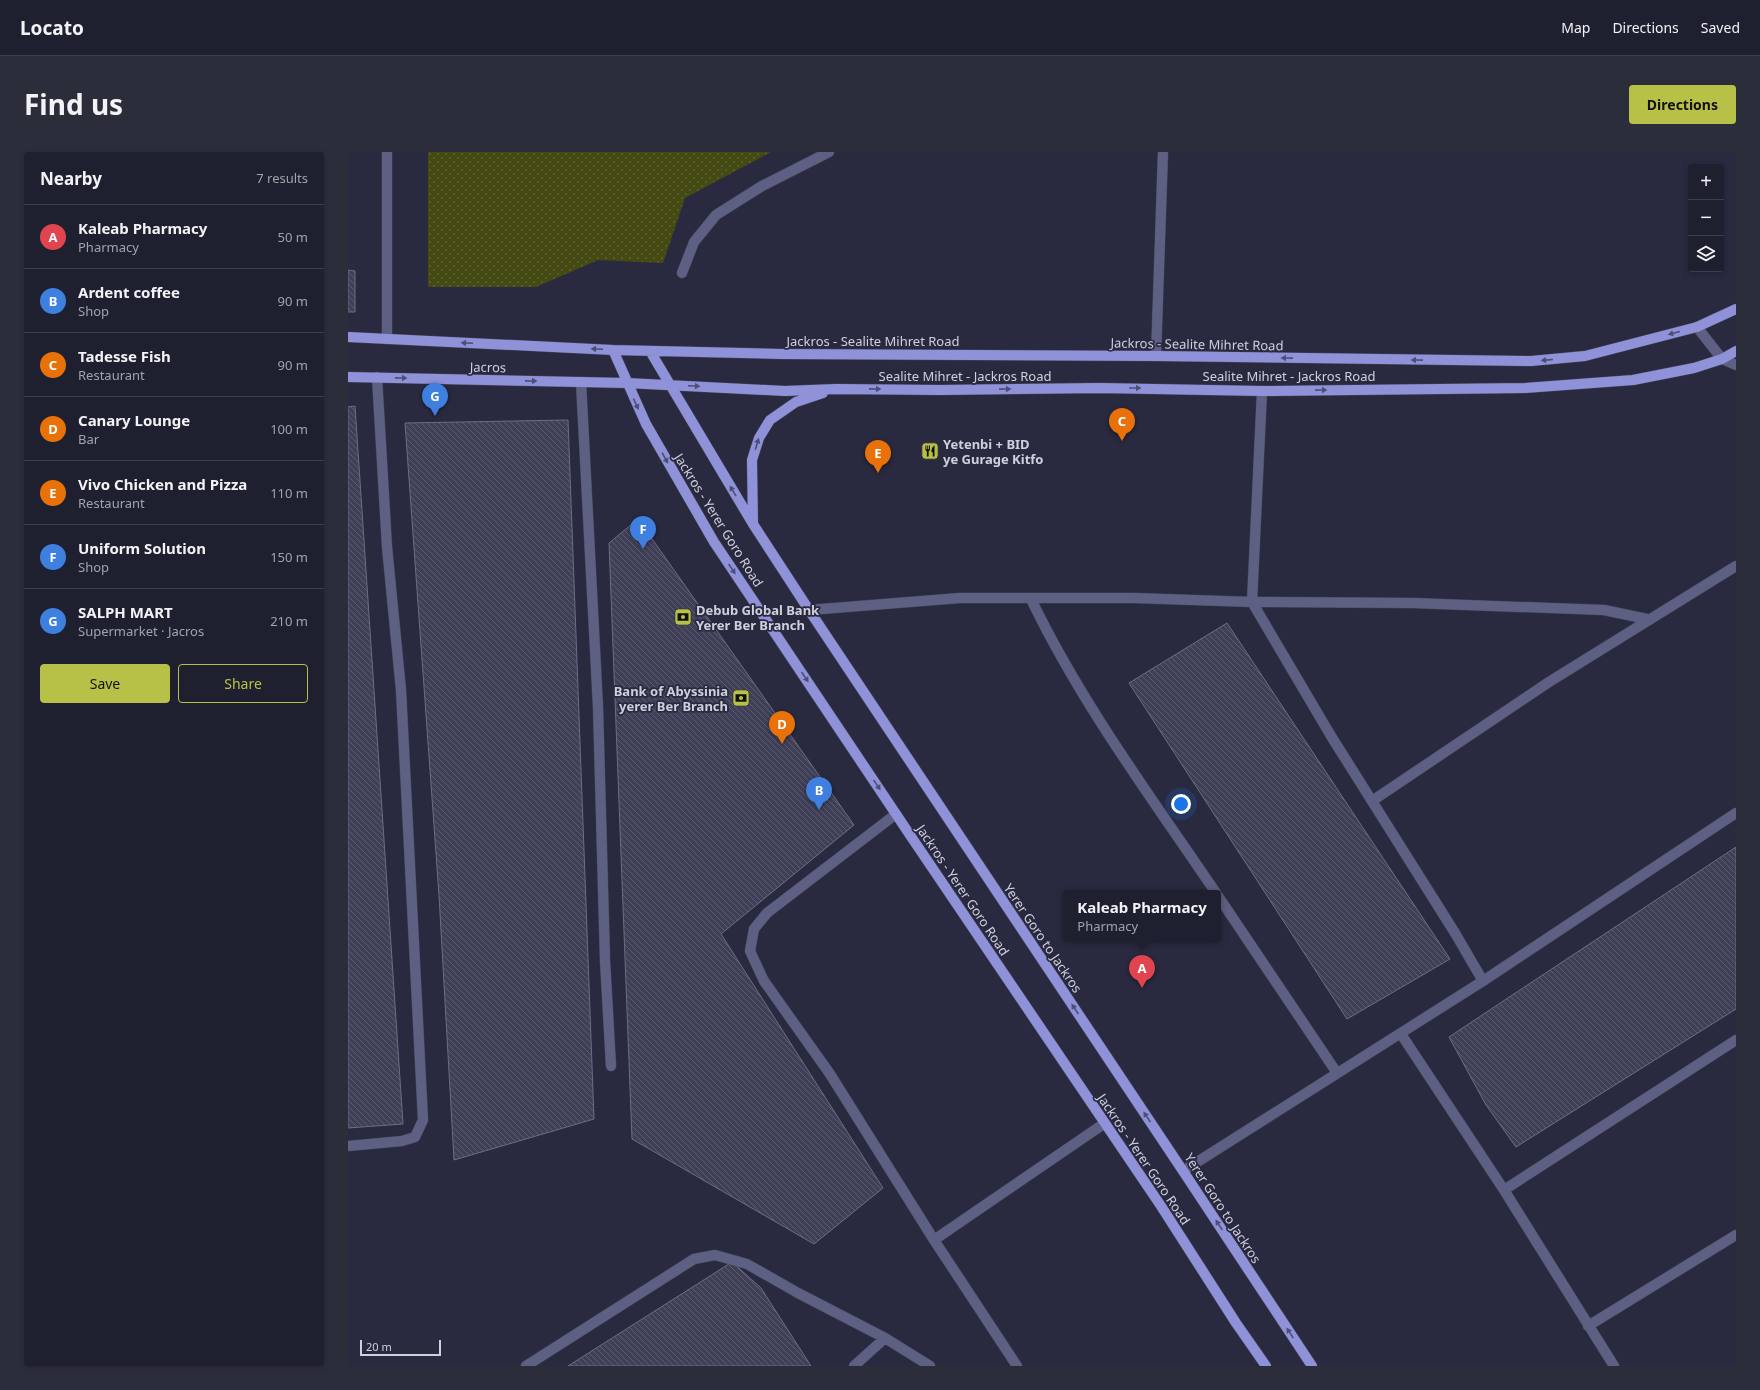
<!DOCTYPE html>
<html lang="en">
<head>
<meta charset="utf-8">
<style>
  :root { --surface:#1f202f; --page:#2c2d3b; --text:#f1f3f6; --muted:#a1a3aa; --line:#3c3e4b; --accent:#b8c147 }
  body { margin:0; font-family:"Noto Sans",sans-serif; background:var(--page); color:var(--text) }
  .controls { position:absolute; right:12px; top:12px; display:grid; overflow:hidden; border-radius:4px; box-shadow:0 2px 6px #0003 }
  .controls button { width:36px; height:36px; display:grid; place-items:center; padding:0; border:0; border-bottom:1px solid var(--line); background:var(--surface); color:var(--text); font:20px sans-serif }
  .scale { position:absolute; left:12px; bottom:10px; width:81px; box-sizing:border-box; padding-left:4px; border:2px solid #cfd0de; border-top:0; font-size:11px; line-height:14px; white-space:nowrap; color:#cfd0de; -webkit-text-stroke:3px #292a3f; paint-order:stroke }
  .you { position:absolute; left:833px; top:652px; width:14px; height:14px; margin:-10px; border:3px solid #fff; border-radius:50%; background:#1a73e8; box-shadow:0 0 0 6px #1a73e833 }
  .badge { display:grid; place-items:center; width:26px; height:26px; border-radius:50%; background:var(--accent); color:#fff; font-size:13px; font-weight:700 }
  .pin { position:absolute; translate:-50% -33px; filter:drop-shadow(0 1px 2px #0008) }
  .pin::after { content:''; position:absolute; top:21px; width:14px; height:12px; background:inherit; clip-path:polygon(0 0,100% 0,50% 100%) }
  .popup { position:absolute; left:715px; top:738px; width:158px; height:52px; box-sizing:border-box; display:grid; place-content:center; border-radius:4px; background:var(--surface); filter:drop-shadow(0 1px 3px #0005); font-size:13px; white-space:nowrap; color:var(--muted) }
  .popup b { font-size:15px; color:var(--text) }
  .popup::after { content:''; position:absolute; left:50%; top:100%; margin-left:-8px; border:8px solid transparent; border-top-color:var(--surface) }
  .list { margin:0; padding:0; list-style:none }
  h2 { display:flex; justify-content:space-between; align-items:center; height:52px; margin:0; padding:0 16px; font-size:17px }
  h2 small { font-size:13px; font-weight:400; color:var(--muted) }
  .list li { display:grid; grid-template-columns:26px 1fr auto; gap:12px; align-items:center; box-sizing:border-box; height:64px; padding:0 16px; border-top:1px solid var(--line) }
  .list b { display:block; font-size:15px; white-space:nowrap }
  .list p { margin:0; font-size:13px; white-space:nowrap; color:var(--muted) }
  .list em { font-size:13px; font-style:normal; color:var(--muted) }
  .actions { display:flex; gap:8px; padding:12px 16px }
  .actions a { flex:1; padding:9px 0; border:1px solid var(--accent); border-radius:4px; text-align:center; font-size:14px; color:var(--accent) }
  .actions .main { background:var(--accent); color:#111 }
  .icon { flex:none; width:22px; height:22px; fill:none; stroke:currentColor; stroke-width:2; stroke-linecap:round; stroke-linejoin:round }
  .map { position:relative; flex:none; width:1388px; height:1214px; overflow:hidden; border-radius:4px }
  header { display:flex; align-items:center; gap:24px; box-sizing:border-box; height:56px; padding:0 20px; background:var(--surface); border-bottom:1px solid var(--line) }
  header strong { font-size:19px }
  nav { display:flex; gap:22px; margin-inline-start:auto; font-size:14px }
  .intro { display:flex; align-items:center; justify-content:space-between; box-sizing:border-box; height:96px; padding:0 24px }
  h1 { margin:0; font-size:28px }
  .button { padding:10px 18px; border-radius:4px; background:var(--accent); color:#111; font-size:14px; font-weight:700 }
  main { display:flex; gap:24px; padding:0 24px }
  aside { flex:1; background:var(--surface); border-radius:4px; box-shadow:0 2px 6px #0003 }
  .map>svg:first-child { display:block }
  .grass { fill:url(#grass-dots) }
  .building { fill:url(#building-back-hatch); stroke:#6c6d86 }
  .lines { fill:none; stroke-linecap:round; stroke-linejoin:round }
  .minor-casing { stroke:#444558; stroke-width:11 }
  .major-casing { stroke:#444558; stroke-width:11 }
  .minor { stroke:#5e6083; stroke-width:10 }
  .major { stroke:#8f92d9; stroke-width:10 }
  .oneway { fill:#4d4e75 }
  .labels { text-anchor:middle; stroke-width:3.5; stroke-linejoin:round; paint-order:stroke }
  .street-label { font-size:13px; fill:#cfd0de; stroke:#292a3f }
  .poi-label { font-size:13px; font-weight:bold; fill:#cfd0de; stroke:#292a3f; text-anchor:start }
</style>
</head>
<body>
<header>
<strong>Locato</strong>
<nav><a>Map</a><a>Directions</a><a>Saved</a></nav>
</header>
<div class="intro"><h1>Find us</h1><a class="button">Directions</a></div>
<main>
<aside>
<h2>Nearby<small>7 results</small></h2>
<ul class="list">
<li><span class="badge" style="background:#e0444e">A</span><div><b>Kaleab Pharmacy</b><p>Pharmacy</p></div><em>50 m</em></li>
<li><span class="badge" style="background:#3f7fe0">B</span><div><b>Ardent coffee</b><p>Shop</p></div><em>90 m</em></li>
<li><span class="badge" style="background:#e8710a">C</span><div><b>Tadesse Fish</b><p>Restaurant</p></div><em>90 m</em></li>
<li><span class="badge" style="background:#e8710a">D</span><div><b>Canary Lounge</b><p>Bar</p></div><em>100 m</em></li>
<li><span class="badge" style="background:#e8710a">E</span><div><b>Vivo Chicken and Pizza</b><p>Restaurant</p></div><em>110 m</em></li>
<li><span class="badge" style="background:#3f7fe0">F</span><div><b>Uniform Solution</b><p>Shop</p></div><em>150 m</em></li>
<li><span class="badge" style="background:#3f7fe0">G</span><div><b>SALPH MART</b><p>Supermarket · Jacros</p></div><em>210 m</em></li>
</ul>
<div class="actions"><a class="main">Save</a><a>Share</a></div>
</aside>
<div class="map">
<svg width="1388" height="1214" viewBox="0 0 1388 1214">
  <defs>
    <pattern id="grass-dots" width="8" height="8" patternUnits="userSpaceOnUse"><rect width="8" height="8" fill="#454912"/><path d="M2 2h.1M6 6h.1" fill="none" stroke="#5f6234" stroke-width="1.8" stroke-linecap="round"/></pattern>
    <pattern id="building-back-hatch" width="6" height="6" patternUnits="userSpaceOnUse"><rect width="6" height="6" fill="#3f4057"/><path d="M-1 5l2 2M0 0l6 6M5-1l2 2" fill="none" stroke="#5a5b6f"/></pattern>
  </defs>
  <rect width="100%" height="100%" fill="#292a3f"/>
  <path class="grass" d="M 80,0 L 423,0 L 337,46 L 315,111 L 250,108 L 188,135 L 80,135 Z"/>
  <path class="building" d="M 0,118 L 7,119 L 7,160 L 0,160 Z
    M 7,254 L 55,972 L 0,976 L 0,255 Z
    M 220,268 L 246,967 L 106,1008 L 91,743 L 57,271 Z
    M 290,367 L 506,673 L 373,782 L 535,1036 L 466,1092 L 284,987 L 261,391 Z
    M 879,471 L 1102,807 L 999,867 L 781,531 Z
    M 1388,695 L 1388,857 L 1168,995 L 1138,953 L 1101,885 Z
    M 384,1110 L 413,1136 L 463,1214 L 220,1214 Z"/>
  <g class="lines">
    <defs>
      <path id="minor" d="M 334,121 L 346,90 L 368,63 L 414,34 L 481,0
        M 1349,175 L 1374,207 L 1388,213
        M 39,187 L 39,0
        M 808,204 L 815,0
        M 233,230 L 250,555 L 257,808 L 263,914
        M 914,239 L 904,450 L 983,584 L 1107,781 L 1135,829
        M 683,447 C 733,551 803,645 868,741
        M 461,458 L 612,446 L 786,446 L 904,450 L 1065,451 L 1256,458 L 1299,467
        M 1024,649 L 1201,530 L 1388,414
        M 548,662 L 419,761 L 406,777 L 402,799 L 416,829 L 482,922 L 586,1088 L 669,1214
        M 870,744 L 989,921
        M 1053,882 L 1156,1038 L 1266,1214
        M 0,994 L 54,989 L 67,985 L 75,968 L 53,538 L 39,395 L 29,225
        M 835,1019 L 1135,829 L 1388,661
        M 1156,1038 L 1388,888
        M 586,1088 L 757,971
        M 1240,1174 L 1388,1083
        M 178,1214 L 346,1107 L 367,1103 L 399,1112 L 450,1141 L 537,1186 L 582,1214
        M 506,1214 L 537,1186"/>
      <path id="major" d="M 0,185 L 265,198 L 433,202 L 808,204 L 1183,209 L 1237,204 L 1349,175 L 1388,157
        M 265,198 L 298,272 L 366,390 L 564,686 L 813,1054 L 888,1171 L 918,1214
        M 302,199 L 405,372 L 461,458 L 835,1019 L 964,1214
        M 0,225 L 279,231 L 437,239 L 488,237 L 592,238 L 752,236 L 914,239 L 1177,236 L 1285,228 L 1346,216 L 1374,207 L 1388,199
        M 405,372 L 404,308 L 411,286 L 422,268 L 448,250 L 475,241"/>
    </defs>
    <use href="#minor" class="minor-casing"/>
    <use href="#major" class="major-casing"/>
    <use href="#minor" class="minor"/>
    <use href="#major" class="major"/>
  </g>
  <defs><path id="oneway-solid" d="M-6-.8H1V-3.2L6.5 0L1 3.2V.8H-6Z"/></defs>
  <g class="oneway">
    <use href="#oneway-solid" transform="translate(1326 181) rotate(165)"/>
    <use href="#oneway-solid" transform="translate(119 191) rotate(-177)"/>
    <use href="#oneway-solid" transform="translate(249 197) rotate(-177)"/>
    <use href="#oneway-solid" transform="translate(939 206) rotate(-179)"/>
    <use href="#oneway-solid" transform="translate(1069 208) rotate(-179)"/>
    <use href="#oneway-solid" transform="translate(1199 208) rotate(175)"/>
    <use href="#oneway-solid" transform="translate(53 226) rotate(1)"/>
    <use href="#oneway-solid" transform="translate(183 229) rotate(1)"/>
    <use href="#oneway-solid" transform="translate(346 234) rotate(3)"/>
    <use href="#oneway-solid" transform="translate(787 236)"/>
    <use href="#oneway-solid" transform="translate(527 237) rotate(1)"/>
    <use href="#oneway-solid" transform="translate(657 237) rotate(-1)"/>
    <use href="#oneway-solid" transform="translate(973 238) rotate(-1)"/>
    <use href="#oneway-solid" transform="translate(288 252) rotate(65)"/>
    <use href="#oneway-solid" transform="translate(409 292) rotate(-73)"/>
    <use href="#oneway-solid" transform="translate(317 306) rotate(61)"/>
    <use href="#oneway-solid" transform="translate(385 339) rotate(-121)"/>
    <use href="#oneway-solid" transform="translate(384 417) rotate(56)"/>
    <use href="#oneway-solid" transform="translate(457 525) rotate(56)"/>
    <use href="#oneway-solid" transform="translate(529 633) rotate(56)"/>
    <use href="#oneway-solid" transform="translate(727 857) rotate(-124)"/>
    <use href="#oneway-solid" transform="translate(799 965) rotate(-124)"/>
    <use href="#oneway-solid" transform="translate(871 1073) rotate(-123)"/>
    <use href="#oneway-solid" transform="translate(942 1181) rotate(-123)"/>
  </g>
  <defs>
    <symbol id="restaurant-square" viewBox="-11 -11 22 22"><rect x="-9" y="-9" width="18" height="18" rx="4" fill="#b8c147" stroke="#292a3f"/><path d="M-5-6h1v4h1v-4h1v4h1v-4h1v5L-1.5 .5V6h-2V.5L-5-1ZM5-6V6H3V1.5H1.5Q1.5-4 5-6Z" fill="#111"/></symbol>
    <symbol id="bank-square" viewBox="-11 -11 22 22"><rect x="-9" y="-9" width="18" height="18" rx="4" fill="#b8c147" stroke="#292a3f"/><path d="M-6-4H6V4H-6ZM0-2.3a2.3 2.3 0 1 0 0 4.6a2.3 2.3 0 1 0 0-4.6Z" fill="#111"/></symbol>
  </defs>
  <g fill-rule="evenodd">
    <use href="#restaurant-square" x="572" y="289" width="20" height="20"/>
    <use href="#bank-square" x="325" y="455" width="20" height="20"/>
    <use href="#bank-square" x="383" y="536" width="20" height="20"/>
  </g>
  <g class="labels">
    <g class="street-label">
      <text x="525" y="194">Jackros - Sealite Mihret Road</text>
      <text transform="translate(849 192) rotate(1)" y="5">Jackros - Sealite Mihret Road</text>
      <text transform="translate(140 215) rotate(1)" y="5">Jacros</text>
      <text x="617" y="229">Sealite Mihret - Jackros Road</text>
      <text x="941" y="229">Sealite Mihret - Jackros Road</text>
      <text transform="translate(371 368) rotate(58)" y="5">Jackros - Yerer Goro Road</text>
      <text transform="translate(615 738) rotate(56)" y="5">Jackros - Yerer Goro Road</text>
      <text transform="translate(695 786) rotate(56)" y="5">Yerer Goro to Jackros</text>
      <text transform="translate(796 1007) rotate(56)" y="5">Jackros - Yerer Goro Road</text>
      <text transform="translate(875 1056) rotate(57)" y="5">Yerer Goro to Jackros</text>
    </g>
    <g class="poi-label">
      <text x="595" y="297">Yetenbi + BID<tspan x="595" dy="15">ye Gurage Kitfo</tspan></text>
      <text x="348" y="463">Debub Global Bank<tspan x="348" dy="15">Yerer Ber Branch</tspan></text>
      <text x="380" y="544" text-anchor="end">Bank of Abyssinia<tspan x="380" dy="15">yerer Ber Branch</tspan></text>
    </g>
  </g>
</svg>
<div class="controls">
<button>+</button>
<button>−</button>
<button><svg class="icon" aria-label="layers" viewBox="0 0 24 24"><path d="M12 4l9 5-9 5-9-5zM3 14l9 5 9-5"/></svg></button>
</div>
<div class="scale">20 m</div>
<div class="you"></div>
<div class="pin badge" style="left:794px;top:836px;background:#e0444e">A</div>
<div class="popup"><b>Kaleab Pharmacy</b>Pharmacy</div>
<div class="pin badge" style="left:471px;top:658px;background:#3f7fe0">B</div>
<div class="pin badge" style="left:774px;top:289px;background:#e8710a">C</div>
<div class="pin badge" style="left:434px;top:592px;background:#e8710a">D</div>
<div class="pin badge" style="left:530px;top:321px;background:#e8710a">E</div>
<div class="pin badge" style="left:295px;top:397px;background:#3f7fe0">F</div>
<div class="pin badge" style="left:87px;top:264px;background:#3f7fe0">G</div>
</div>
</main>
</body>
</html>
